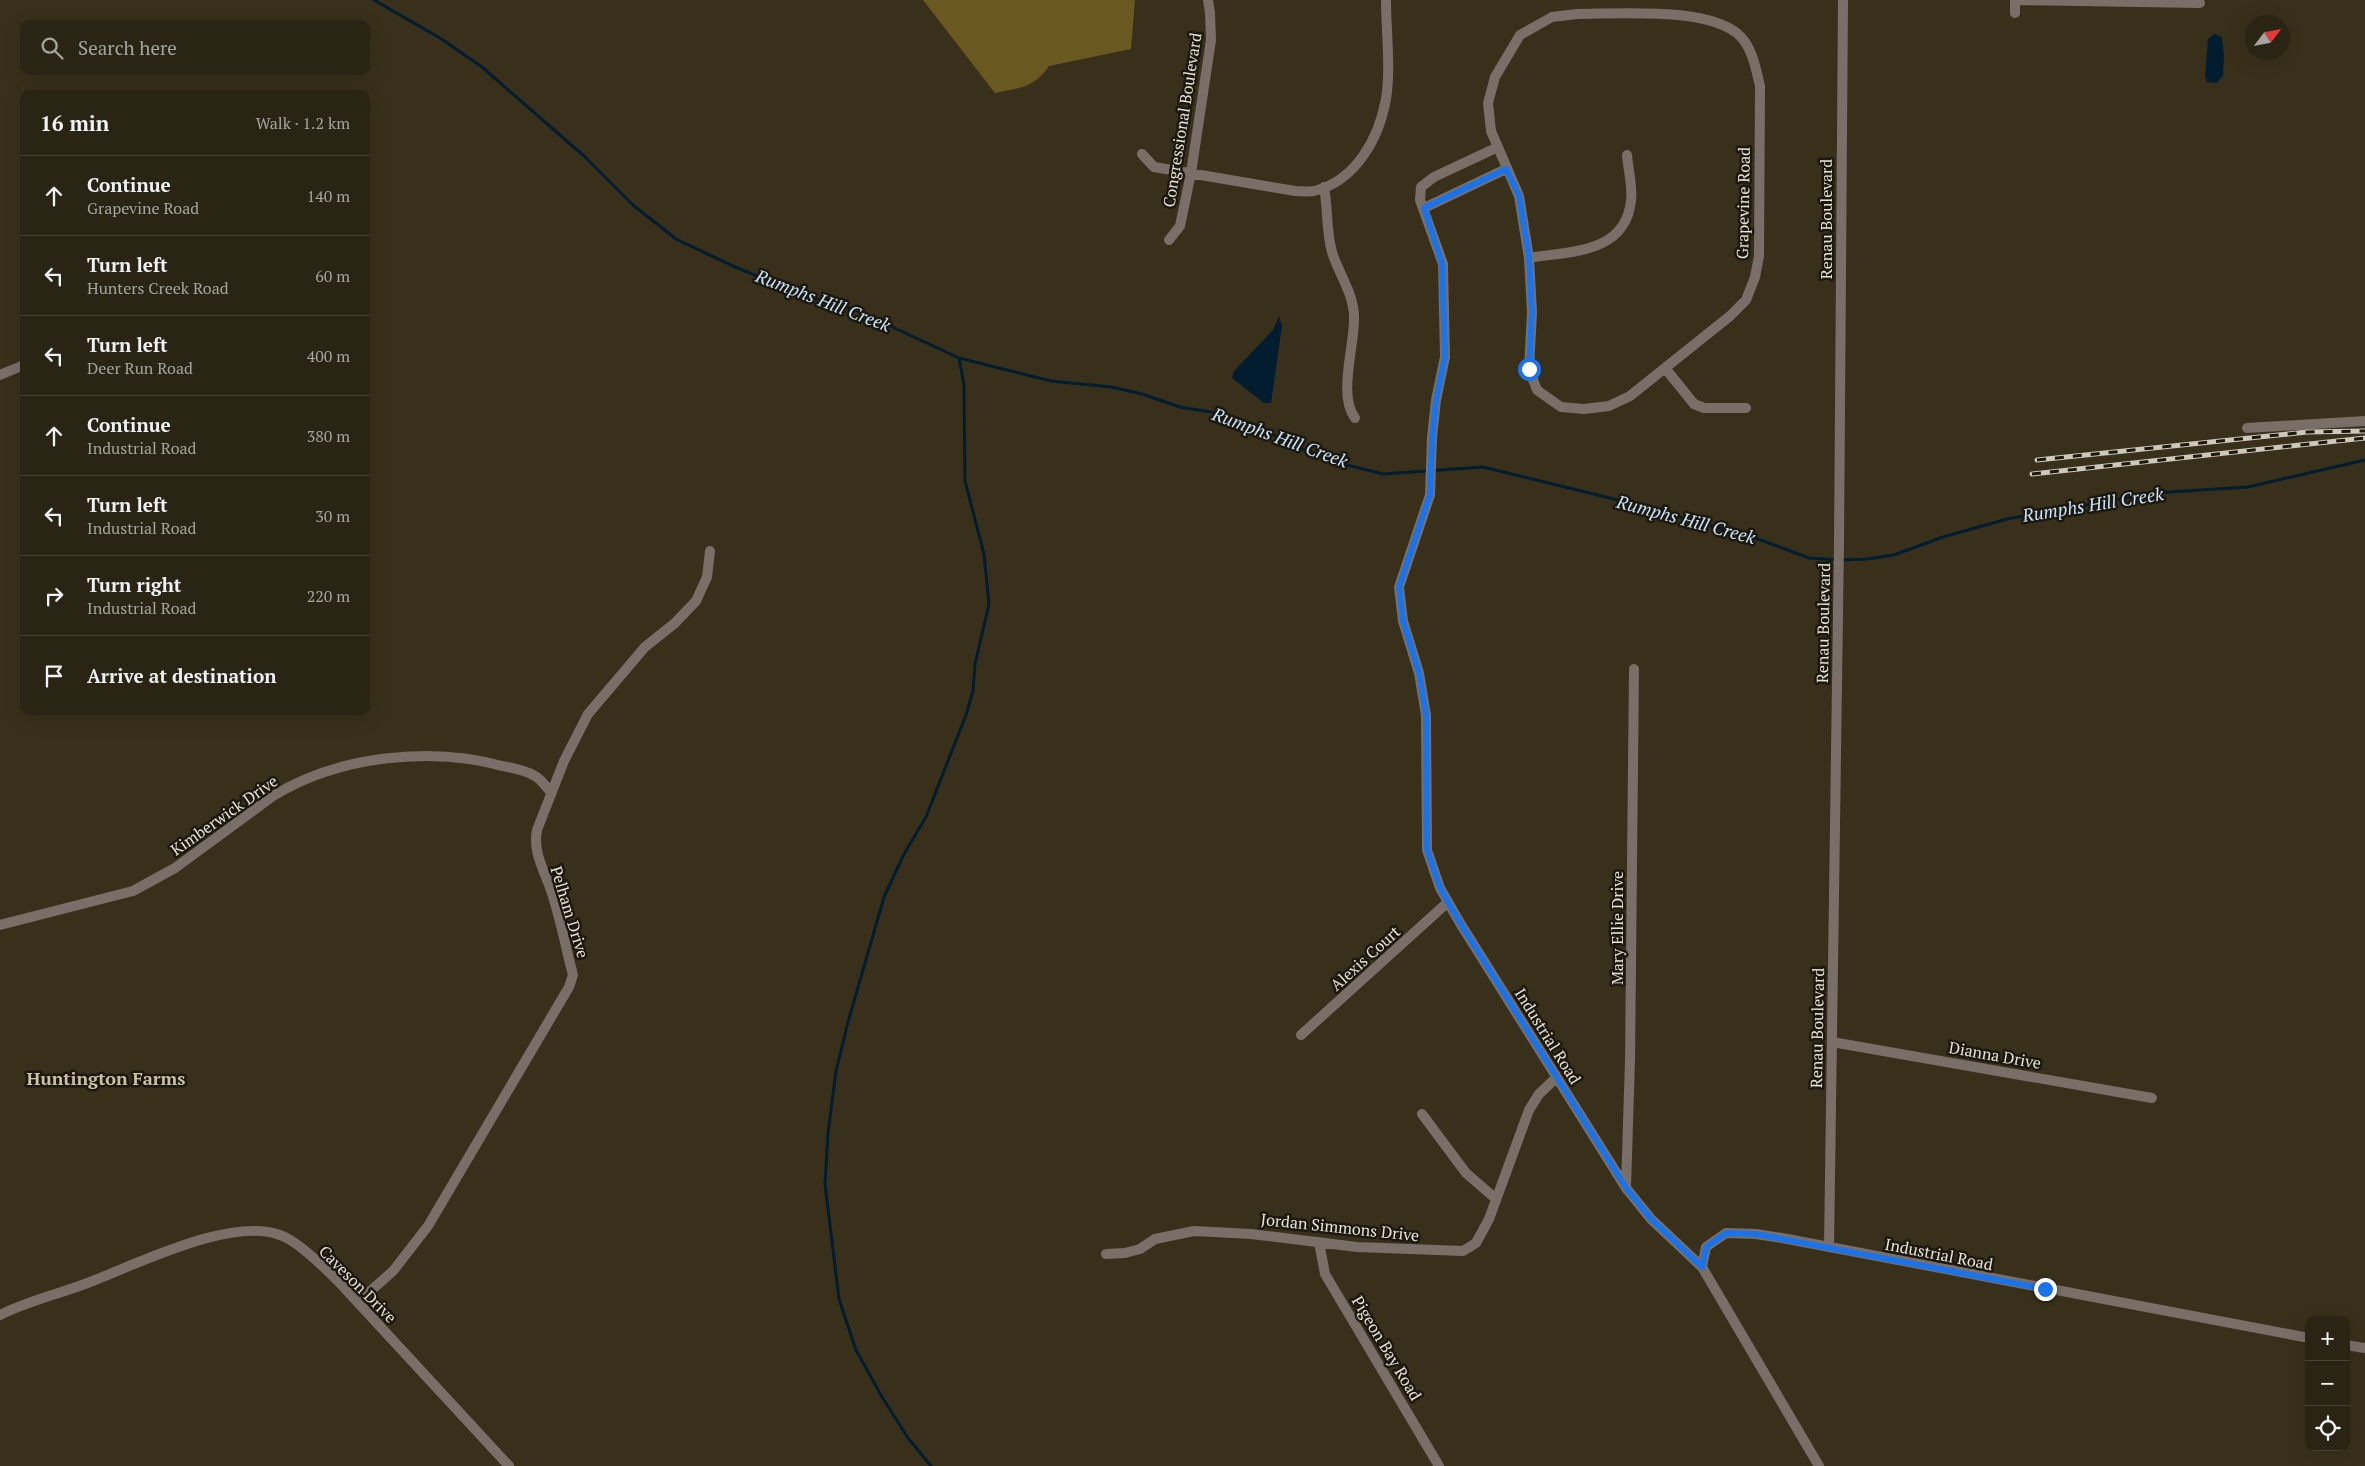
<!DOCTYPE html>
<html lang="en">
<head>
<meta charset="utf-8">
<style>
  :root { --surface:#2a2414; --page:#322c1d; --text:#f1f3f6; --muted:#a5a4a0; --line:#464134 }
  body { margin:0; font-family:"PT Serif",serif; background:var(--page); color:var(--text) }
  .controls { position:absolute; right:15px; bottom:15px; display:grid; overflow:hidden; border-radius:10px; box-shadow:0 5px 20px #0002 }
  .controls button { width:45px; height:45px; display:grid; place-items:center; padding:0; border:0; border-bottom:1px solid var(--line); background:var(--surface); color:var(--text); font:25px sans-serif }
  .compass { position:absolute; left:2245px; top:15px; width:45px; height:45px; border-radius:50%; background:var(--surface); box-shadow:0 5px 20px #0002; rotate:58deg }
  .stop { position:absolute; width:15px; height:15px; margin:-11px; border:4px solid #1a73e8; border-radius:50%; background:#fff }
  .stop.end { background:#1a73e8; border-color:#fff; box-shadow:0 1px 5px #0008 }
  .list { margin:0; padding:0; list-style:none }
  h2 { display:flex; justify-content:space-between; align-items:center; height:65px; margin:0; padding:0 20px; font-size:21px }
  h2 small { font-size:16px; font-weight:400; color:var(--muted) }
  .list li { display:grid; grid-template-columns:32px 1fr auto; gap:15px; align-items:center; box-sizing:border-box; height:80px; padding:0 20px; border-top:1px solid var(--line) }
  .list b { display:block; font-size:19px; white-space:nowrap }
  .list p { margin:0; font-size:16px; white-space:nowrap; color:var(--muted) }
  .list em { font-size:16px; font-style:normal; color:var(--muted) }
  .icon { flex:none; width:28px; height:28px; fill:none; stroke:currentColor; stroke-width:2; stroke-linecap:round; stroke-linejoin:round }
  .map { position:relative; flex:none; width:2365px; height:1466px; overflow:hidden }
  .search { position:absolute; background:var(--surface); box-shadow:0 5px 20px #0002; left:20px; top:20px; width:350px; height:55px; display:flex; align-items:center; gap:12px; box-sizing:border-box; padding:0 18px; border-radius:10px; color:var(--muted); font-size:19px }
  .panel { position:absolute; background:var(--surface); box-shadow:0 5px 20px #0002; left:20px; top:90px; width:350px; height:625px; border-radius:10px }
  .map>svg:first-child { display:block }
  .green { fill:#6a5821 }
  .water { fill:#021d2f }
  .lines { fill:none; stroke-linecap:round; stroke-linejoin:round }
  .stream { stroke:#021d2f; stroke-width:3 }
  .street { stroke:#7a6e69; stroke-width:10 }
  .rail-casing { stroke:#cdc8ba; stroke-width:5 }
  .rail { stroke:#1c180f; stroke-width:3; stroke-dasharray:9; stroke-linecap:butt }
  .route { stroke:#1a73e8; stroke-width:6 }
  .labels { text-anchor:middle; stroke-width:5; stroke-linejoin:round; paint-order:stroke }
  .street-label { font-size:16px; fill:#e8e3d6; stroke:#1c180f }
  .water-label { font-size:18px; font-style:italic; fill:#c7e4fb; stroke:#1c180f }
  .neighbourhood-label { font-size:18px; font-weight:bold; fill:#cbc2a7; stroke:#1c180f }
</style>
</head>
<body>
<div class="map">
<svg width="2365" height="1466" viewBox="0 0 2365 1466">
  <rect width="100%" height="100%" fill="#38301a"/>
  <path class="green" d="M 923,0 L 1135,0 L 1131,49 L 1049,66 C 1034,88 1020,88 995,93 Z"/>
  <path class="water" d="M 2214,34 L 2222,37 L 2224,55 L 2223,76 L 2216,83 L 2207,82 L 2205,77 L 2208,39 Z
    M 1279,316 L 1282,326 L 1271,403 L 1264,403 L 1232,378 L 1234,371 L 1273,330 Z"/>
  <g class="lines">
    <path class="stream" d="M 374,0 L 440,38 L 482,67 L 584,156 L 633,205 L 676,239 L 733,266 L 803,295 L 856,310 L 959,358 L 1051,381 L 1111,387 L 1142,394 L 1180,407 L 1223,414 L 1255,425 L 1296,447 L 1347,465 L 1383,474 L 1483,467 L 1614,499 L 1761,540 L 1809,558 L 1841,560 L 1867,559 L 1894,555 L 1943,537 L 2007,519 L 2154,493 L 2248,487 L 2365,460
      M 931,1466 L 908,1438 L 882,1397 L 856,1350 L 839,1299 L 825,1184 L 828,1133 L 836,1071 L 848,1022 L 884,897 L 904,854 L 926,817 L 966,715 L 973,691 L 975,664 L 989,604 L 984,554 L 965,481 L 964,385 L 959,358"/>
    <path class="street" d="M 2015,0 L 2200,3
      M 2015,0 L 2015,13
      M 1577,14 C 1618,14 1712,6 1741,37 C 1753,50 1756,70 1760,86 L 1759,256 L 1755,277 L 1746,300 L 1730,316 L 1630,396 L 1609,406 L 1584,409 L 1561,407 L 1537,390 L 1529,369 L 1532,312 L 1529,258 L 1519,196 L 1491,131 L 1488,103 L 1495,77 L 1520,35 L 1552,17 Z
      M 1498,147 L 1434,177 L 1421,187 L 1420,200 L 1443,264 L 1445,357 L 1436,400 L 1432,438 L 1430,495 L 1399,587 L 1403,621 L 1419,673 L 1426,715 L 1427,850 L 1440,888 L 1460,923 L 1626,1188 L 1651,1219 L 1702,1267
      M 1142,154 L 1154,167 L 1295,191 C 1301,191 1309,192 1314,191 C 1356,181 1379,138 1386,99 C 1391,69 1386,31 1386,0
      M 1324,187 C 1328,208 1326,231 1332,252 C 1339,275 1355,295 1354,320 C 1354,347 1338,397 1355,418
      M 1424,208 L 1506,169
      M 1169,240 L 1180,226 L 1191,173 L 1211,40 L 1210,13 L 1208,0
      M 1529,258 C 1570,251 1625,254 1631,201 C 1633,187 1628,169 1627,155
      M 1665,368 L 1694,404 L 1704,408 L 1746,408
      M 0,375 L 24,365
      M 2247,428 L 2365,421
      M 0,925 L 133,891 L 175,868 L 273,796 C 338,756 430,746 502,766 C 513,768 526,770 535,776 C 541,779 546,787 551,792
      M 1301,1035 L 1448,902
      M 1832,1042 L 2152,1098
      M 1422,1114 L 1466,1173 L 1496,1199
      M 1626,1187 L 1630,1060 L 1634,669
      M 1319,1242 L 1325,1274 L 1439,1466
      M 1829,1247 L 1839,543 L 1843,0
      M 1106,1254 L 1125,1253 L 1140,1249 L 1155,1239 L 1194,1231 L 1251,1234 L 1357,1247 L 1463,1251 L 1476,1243 L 1489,1219 L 1529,1110 L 1539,1094 L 1556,1078
      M 358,1302 L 393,1271 L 428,1226 L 569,987 L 573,975 C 565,946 560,914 549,885 C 542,866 533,851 537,830 L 564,761 L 588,714 L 645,647 L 675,623 L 696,601 L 707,577 L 710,551
      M 0,1315 C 26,1302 55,1295 82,1285 C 132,1267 229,1216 280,1235 C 296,1240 327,1270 339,1282 L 509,1466
      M 2346,1345 L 2365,1348
      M 1819,1466 L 1702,1267 L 1706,1247 L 1726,1233 L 1756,1234 L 1782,1238 L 2309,1338"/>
    <defs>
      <path id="rail" d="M 2037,460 L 2307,432 L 2365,431
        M 2032,474 L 2365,438"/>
    </defs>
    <use href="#rail" class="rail-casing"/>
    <use href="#rail" class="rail"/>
  </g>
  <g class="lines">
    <path class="route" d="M 1529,369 L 1532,312 L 1529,258 L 1519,196 L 1506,169 L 1424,208 L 1442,264 L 1445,357 L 1436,400 L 1432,438 L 1430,494 L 1399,587 L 1403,621 L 1419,673 L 1426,715 L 1427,850 L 1440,888 L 1460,923 L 1626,1188 L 1651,1219 L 1702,1267 L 1706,1247 L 1726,1233 L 1756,1234 L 2045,1289"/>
  </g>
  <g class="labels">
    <g class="street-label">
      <text transform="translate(1182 120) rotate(-81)" y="6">Congressional Boulevard</text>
      <text transform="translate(1743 203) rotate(-89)" y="6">Grapevine Road</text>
      <text transform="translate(1826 219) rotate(-90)" y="6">Renau Boulevard</text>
      <text transform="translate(1823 623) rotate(-89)" y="6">Renau Boulevard</text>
      <text transform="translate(224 815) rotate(-35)" y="6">Kimberwick Drive</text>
      <text transform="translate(570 912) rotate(73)" y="6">Pelham Drive</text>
      <text transform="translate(1617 928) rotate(-90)" y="6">Mary Ellie Drive</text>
      <text transform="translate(1365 958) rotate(-42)" y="6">Alexis Court</text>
      <text transform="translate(1817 1028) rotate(-89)" y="6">Renau Boulevard</text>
      <text transform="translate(1548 1036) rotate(58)" y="6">Industrial Road</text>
      <text transform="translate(1995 1055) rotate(10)" y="6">Dianna Drive</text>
      <text transform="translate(1340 1227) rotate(6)" y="6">Jordan Simmons Drive</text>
      <text transform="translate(1939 1254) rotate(11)" y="6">Industrial Road</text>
      <text transform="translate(358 1284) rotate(45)" y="6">Caveson Drive</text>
      <text transform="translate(1387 1348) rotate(59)" y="6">Pigeon Bay Road</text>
    </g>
    <g class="water-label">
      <text transform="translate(823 301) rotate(21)" y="6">Rumphs Hill Creek</text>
      <text transform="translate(1280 438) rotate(20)" y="6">Rumphs Hill Creek</text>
      <text transform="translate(2093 505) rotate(-9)" y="6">Rumphs Hill Creek</text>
      <text transform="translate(1686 520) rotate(15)" y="6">Rumphs Hill Creek</text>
    </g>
    <g class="neighbourhood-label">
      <text x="106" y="1085">Huntington Farms</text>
    </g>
  </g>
</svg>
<div class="controls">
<button>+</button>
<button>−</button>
<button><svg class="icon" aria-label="locate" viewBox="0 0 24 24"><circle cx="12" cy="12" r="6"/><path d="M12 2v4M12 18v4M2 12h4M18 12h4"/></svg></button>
</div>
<svg class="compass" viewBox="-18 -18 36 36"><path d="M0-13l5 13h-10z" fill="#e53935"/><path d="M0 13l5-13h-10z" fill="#a5a4a0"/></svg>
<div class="stop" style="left:1529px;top:369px"></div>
<div class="stop end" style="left:2045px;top:1289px"></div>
<div class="search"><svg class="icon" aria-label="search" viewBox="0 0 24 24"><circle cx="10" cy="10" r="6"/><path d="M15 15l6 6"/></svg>Search here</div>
<section class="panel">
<h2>16 min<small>Walk · 1.2 km</small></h2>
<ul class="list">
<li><svg class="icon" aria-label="ahead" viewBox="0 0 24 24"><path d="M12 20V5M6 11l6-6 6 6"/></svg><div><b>Continue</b><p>Grapevine Road</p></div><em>140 m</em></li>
<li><svg class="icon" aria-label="left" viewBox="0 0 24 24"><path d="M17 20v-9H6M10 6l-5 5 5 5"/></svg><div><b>Turn left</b><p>Hunters Creek Road</p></div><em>60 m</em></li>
<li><svg class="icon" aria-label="left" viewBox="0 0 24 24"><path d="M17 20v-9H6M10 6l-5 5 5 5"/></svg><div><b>Turn left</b><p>Deer Run Road</p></div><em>400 m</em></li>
<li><svg class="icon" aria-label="ahead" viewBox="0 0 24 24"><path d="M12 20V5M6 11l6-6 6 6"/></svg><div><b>Continue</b><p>Industrial Road</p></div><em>380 m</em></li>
<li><svg class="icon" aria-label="left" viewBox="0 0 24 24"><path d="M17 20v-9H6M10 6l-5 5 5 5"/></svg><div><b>Turn left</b><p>Industrial Road</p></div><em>30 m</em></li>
<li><svg class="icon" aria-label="right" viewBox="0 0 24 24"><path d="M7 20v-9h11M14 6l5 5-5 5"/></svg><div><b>Turn right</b><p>Industrial Road</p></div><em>220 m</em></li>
<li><svg class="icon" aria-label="arrive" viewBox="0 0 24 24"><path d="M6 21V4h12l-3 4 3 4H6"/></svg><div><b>Arrive at destination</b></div></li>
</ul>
</section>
</div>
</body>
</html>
